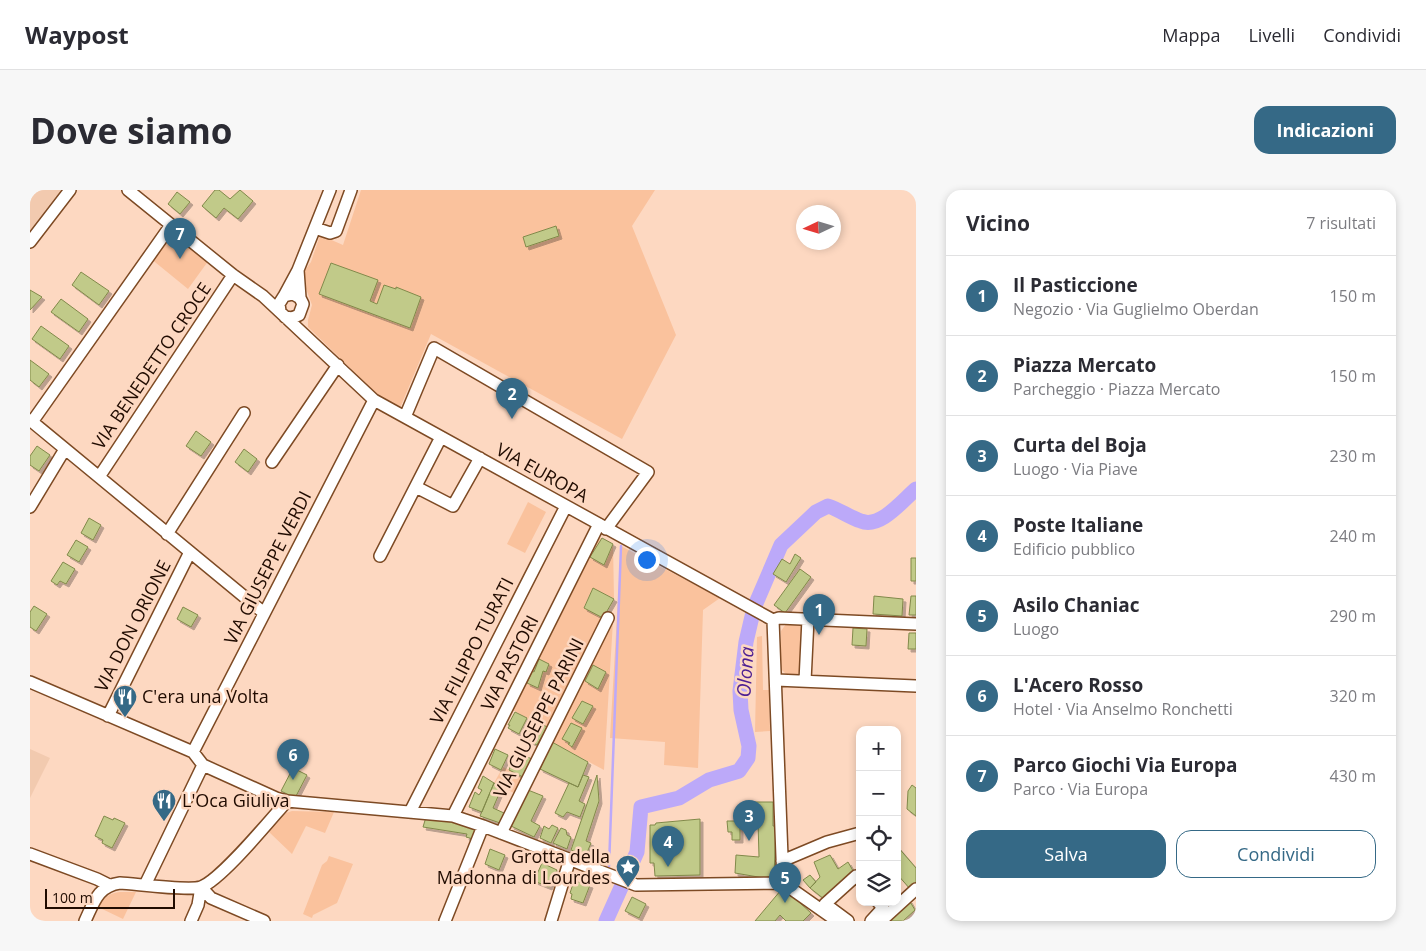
<!DOCTYPE html>
<html lang="it">
<head>
<meta charset="utf-8">
<style>
	body { margin:0; font-family:"Open Sans",sans-serif; background:#f7f7f7; color:#2b2b33 }
	.controls { position:absolute; right:15px; bottom:15px; display:grid; overflow:hidden; border-radius:10px; box-shadow:0 2px 8px #0003 }
	.controls button { width:45px; height:45px; display:grid; place-items:center; padding:0; border:0; border-bottom:1px solid #e1e1e2; background:#fff; color:#2b2b33; font:25px sans-serif }
	.compass { position:absolute; left:766px; top:15px; width:45px; height:45px; border-radius:50%; background:#fff; box-shadow:0 2px 8px #0003; rotate:266deg }
	.scale { position:absolute; left:15px; bottom:12px; width:130px; box-sizing:border-box; padding-left:5px; border:2px solid #200b00; border-top:0; font-size:14px; line-height:18px; white-space:nowrap; color:#200b00; -webkit-text-stroke:4px #fdd8c1; paint-order:stroke }
	.you { position:absolute; left:616px; top:369px; width:18px; height:18px; margin:-12px; border:4px solid #fff; border-radius:50%; background:#1a73e8; box-shadow:0 0 0 8px #1a73e833 }
	.badge { display:grid; place-items:center; width:32px; height:32px; border-radius:50%; background:#356986; color:#fff; font-size:16px; font-weight:700 }
	.pin { position:absolute; translate:-50% -41px; filter:drop-shadow(0 1px 2px #0008) }
	.pin::after { content:''; position:absolute; top:26px; width:18px; height:15px; background:inherit; clip-path:polygon(0 0,100% 0,50% 100%) }
	.list { margin:0; padding:0; list-style:none }
	h2 { display:flex; justify-content:space-between; align-items:center; height:65px; margin:0; padding:0 20px; font-size:21px }
	h2 small { font-size:16px; font-weight:400; color:#7c7c81 }
	.list li { display:grid; grid-template-columns:32px 1fr auto; gap:15px; align-items:center; box-sizing:border-box; height:80px; padding:0 20px; border-top:1px solid #e1e1e2 }
	.list b { display:block; font-size:19px; white-space:nowrap }
	.list p { margin:0; font-size:16px; white-space:nowrap; color:#7c7c81 }
	.list em { font-size:16px; font-style:normal; color:#7c7c81 }
	.actions { display:flex; gap:10px; padding:15px 20px }
	.actions a { flex:1; padding:11px 0; border:1px solid #356986; border-radius:15px; text-align:center; font-size:18px; color:#356986 }
	.actions .main { background:#356986; color:#fff }
	.icon { flex:none; width:28px; height:28px; fill:none; stroke:currentColor; stroke-width:2; stroke-linecap:round; stroke-linejoin:round }
	.map { position:relative; flex:none; width:886px; height:731px; overflow:hidden; border-radius:15px }
	header { display:flex; align-items:center; gap:30px; box-sizing:border-box; height:70px; padding:0 25px; background:#fff; border-bottom:1px solid #e1e1e2 }
	header strong { font-size:24px }
	nav { display:flex; gap:28px; margin-inline-start:auto; font-size:18px }
	.intro { display:flex; align-items:center; justify-content:space-between; box-sizing:border-box; height:120px; padding:0 30px }
	h1 { margin:0; font-size:35px }
	.button { padding:12px 22px; border-radius:15px; background:#356986; color:#fff; font-size:18px; font-weight:700 }
	main { display:flex; gap:30px; padding:0 30px }
	aside { flex:1; background:#fff; border-radius:15px; box-shadow:0 2px 8px #0003 }
	.map>svg:first-child { display:block }
</style>
</head>
<body>
<header>
<strong>Waypost</strong>
<nav><a>Mappa</a><a>Livelli</a><a>Condividi</a></nav>
</header>
<div class="intro"><h1>Dove siamo</h1><a class="button">Indicazioni</a></div>
<main>
<div class="map">
<svg width="886" height="731" viewBox="0 0 886 731">
	<defs>
		<filter id="shadow"><feDropShadow dx="3" dy="3" stdDeviation="0" flood-color="#0004"/></filter>
	</defs>
	<rect width="100%" height="100%" fill="#fdd8c1"/>
	<path fill="#f2caaf" d="M0 0H35L0 46Z
		M0 559 20 568 0 608Z"/>
	<path fill="#fac29d" d="M331 0H625L602 36 646 145 592 249 401 144 370 218 348 205 278 137V130L282 115 273 90 275 80 281 72 290 45 313 55Z
		M141 39 179 70 158 99 120 68Z
		M498 312 516 322 495 363 477 354Z
		M572 348 561 367 574 375 583 354 584 409 563 398 554 417 573 428 517 537 501 528 500 530 481 519 566 349Z
		M591 356 690 408 673 420 668 578 634 575 635 552 580 548Z
		M583 431 574 580 522 552Z
		M756 434 770 435 773 438 770 481 767 485H757L751 479V441Z
		M732 446 733 500H739L740 541 725 542 727 447Z
		M473 577 493 587 486 604 464 593Z
		M262 621 304 622 295 643 276 636 262 664 239 642 256 623Z
		M299 666 323 674 307 713 283 725 282 728 273 724 292 675 297 671Z
		M90 702H106L93 729 68 717C72 708 80 703 90 702Z"/>
	<g fill="none" stroke-linecap="round" stroke-linejoin="round">
		<path stroke="#bca9f9" stroke-width="2.5" d="M579 676 591 356"/>
		<path stroke="#bca9f9" stroke-width="15" d="M576 731 607 662 611 617 649 608 679 590 709 581 718 568 719 556 711 520 710 501 716 452 724 418 751 355 786 322 798 316C810 320 819 327 831 331 850 339 872 311 886 299"/>
	</g>
	<path fill="#c1ca89" stroke="#81894a" filter="url(#shadow)" d="M185 0H189L200 9 210 0 223 11 208 29 194 18 186 28 172 16Z
		M147 2 160 12 150 24 138 14Z
		M526 36 529 46 496 57 493 47Z
		M301 73 348 90 340 111 347 114 354 95 366 99V97L391 107 380 138 289 104Z
		M51 82 79 101 69 115 42 95Z
		M0 100 12 107 0 120Z
		M31 109 58 129 49 142 21 122Z
		M11 136 39 156 30 169 2 149Z
		M0 170 19 184 9 197 0 190Z
		M166 241 181 252 171 266 156 256Z
		M7 256 20 265 9 281 0 275V266Z
		M214 259 227 269 218 282 205 272Z
		M59 328 71 335 63 350 51 343Z
		M572 348 583 354 574 375 560 367Z
		M46 350 58 357 49 372 37 365Z
		M765 364 771 368 756 392 743 384 752 369 760 374Z
		M881 368H886V391H881Z
		M33 372 45 379 36 394 30 391 27 395 21 391Z
		M770 379 781 387 755 423 744 415Z
		M563 398 584 409 573 428 554 418Z
		M844 406 873 409 872 426 843 424Z
		M881 406H886V425H879Z
		M4 416 17 424 6 441 0 437V422Z
		M153 417 168 425 161 437 147 429Z
		M823 438 837 439 836 456 822 455Z
		M879 443H886V459H878Z
		M509 469 519 474 516 482 513 481 508 498 497 493 502 481 504 482Z
		M563 475 576 482 568 499 555 491Z
		M552 511 563 516 553 534 542 528Z
		M485 522 497 528 489 544 478 538 480 535H478Z
		M501 528 517 537 507 555 492 547Z
		M541 533 552 538 542 557 538 554 540 553 532 549Z
		M522 552 558 572 548 597 510 579Z
		M465 559 478 565 471 580 459 574Z
		M486 562 502 569 493 587 479 580Z
		M263 578 277 585 265 608 251 601Z
		M553 585 559 587 549 611 555 614 550 627 537 622 533 627 525 623 539 593 548 597Z
		M567 585 569 611 556 651 561 653 556 665 541 660Z
		M453 586 464 593 452 622 439 617 445 602 449 605 452 600 448 598Z
		M464 593 472 597 463 618 474 623 470 633 450 626Z
		M882 595 886 598V626L877 619 878 601Z
		M498 600 513 606 501 631 510 636 504 647 481 636Z
		M724 612H743V636H746L744 686 734 688 705 683 706 665 729 667 728 632 710 633V650H702V642H698L697 631H711V621L724 620Z
		M74 626 83 630 84 628 95 633 82 658 72 653 73 650 65 646Z
		M396 627 416 631 418 628 447 637 443 649 436 647 437 644 393 637Z
		M670 629V685L625 686 624 673H620V635H625L626 633Z
		M522 635 528 638 521 653 510 648 514 636 519 639Z
		M531 638 536 640 537 645 541 647 537 659 523 653Z
		M867 656 886 678V693L880 699 867 684Z
		M460 659 475 665 469 680 455 674Z
		M800 665 808 679 818 672 826 686 794 709 780 698 790 687 784 672Z
		M512 673 527 680 519 697 504 691Z
		M780 685 786 692 780 698 773 690Z
		M544 691 560 695 553 713 541 709 542 704 540 703Z
		M751 700 754 704 757 701 781 723 773 731H756L750 725 745 731H725Z
		M602 707 616 714 609 728 595 721Z
		M879 710 885 720 873 731H857Z"/>
	<g fill="none" stroke-linecap="round" stroke-linejoin="round">
		<defs>
			<path id="minor" d="M98 0 203 85 233 106 344 210 743 430
				M285 38 300 43 306 41 321 0
				M0 52 40 0
				M268 80 300 0
				M254 106 268 80 270 108
				M250 121 249 114 254 106 263 104 270 108 273 114 269 125 262 128 255 127
				M375 227 404 158 618 282 576 339
				M0 230 234 423
				M2 232 141 35
				M242 272 308 175
				M69 287 203 85
				M386 297 423 316 450 268
				M0 317 35 259
				M137 344 214 223
				M350 366 411 247
				M743 430 753 693
				M743 430 749 428 886 434
				M746 490 886 496
				M775 491 778 429
				M0 492 163 562 173 575 246 608 257 611 423 626 453 636 606 695 753 693 807 731
				M78 526 160 362
				M163 562 344 210
				M380 622 536 316
				M423 626 569 334
				M471 643 578 428
				M0 664 67 689 79 695
				M752 671 797 652 830 643
				M115 695 173 575
				M171 697 181 708 234 731
				M55 731C64 712 68 696 90 693 107 694 158 701 171 697 191 690 240 630 257 611
				M161 731 168 715 171 697
				M415 731 453 636
				M521 731 540 669
				M818 731 795 714 826 686 830 690
				M841 731 853 718 848 712
				M851 731 886 699"/>
		</defs>
		<use href="#minor" stroke="#7d4a24" stroke-width="14"/>
		<use href="#minor" stroke="#fff" stroke-width="11"/>
	</g>
	<defs>
		<symbol id="restaurant-pin" viewBox="-11 -11 22 30"><path d="M0 17L-7.5 6A9.5 9.5 0 1 1 7.5 6Z" fill="#356986" stroke="#fdd8c1"/><path d="M-5-6h1v4h1v-4h1v4h1v-4h1v5L-1.5 .5V6h-2V.5L-5-1ZM5-6V6H3V1.5H1.5Q1.5-4 5-6Z" fill="#fff"/></symbol>
		<symbol id="sight-pin" viewBox="-11 -11 22 30"><path d="M0 17L-7.5 6A9.5 9.5 0 1 1 7.5 6Z" fill="#356986" stroke="#fdd8c1"/><path d="M0-6L1.8-2.2L6-1.7L2.9 1.2L3.7 5.4L0 3.3L-3.7 5.4L-2.9 1.2L-6-1.7L-1.8-2.2Z" fill="#fff"/></symbol>
	</defs>
	<g fill-rule="evenodd">
		<use href="#restaurant-pin" x="81" y="493" width="28" height="38"/>
		<use href="#restaurant-pin" x="120" y="597" width="28" height="38"/>
		<use href="#sight-pin" x="584" y="663" width="28" height="38"/>
	</g>
	<g text-anchor="middle" stroke-width="5" stroke-linejoin="round" paint-order="stroke">
		<g font-size="18" fill="#200b00" stroke="#fdd8c1">
			<text transform="translate(122 176) rotate(-56)" y="6">VIA BENEDETTO CROCE</text>
			<text transform="translate(512 283) rotate(29)" y="6">VIA EUROPA</text>
			<text transform="translate(238 378) rotate(-63)" y="6">VIA GIUSEPPE VERDI</text>
			<text transform="translate(103 436) rotate(-63)" y="6">VIA DON ORIONE</text>
			<text transform="translate(442 461) rotate(-63)" y="6">VIA FILIPPO TURATI</text>
			<text transform="translate(480 473) rotate(-63)" y="6">VIA PASTORI</text>
			<text transform="translate(509 528) rotate(-63)" y="6">VIA GIUSEPPE PARINI</text>
		</g>
		<g font-size="18" fill="#200b00" stroke="#fdd8c1" text-anchor="start">
			<text x="112" y="513">C'era una Volta</text>
			<text x="152" y="617">L'Oca Giuliva</text>
			<text x="580" y="673" text-anchor="end">Grotta della<tspan x="580" dy="21">Madonna di Lourdes</tspan></text>
		</g>
		<g font-size="19" font-style="italic" fill="#4e2093" stroke="#fdd8c1">
			<text transform="translate(715 482) rotate(-86)" y="7">Olona</text>
		</g>
	</g>
</svg>
<div class="controls">
<button>+</button>
<button>−</button>
<button><svg class="icon" aria-label="locate" viewBox="0 0 24 24"><circle cx="12" cy="12" r="6"/><path d="M12 2v4M12 18v4M2 12h4M18 12h4"/></svg></button>
<button><svg class="icon" aria-label="layers" viewBox="0 0 24 24"><path d="M12 4l9 5-9 5-9-5zM3 14l9 5 9-5"/></svg></button>
</div>
<svg class="compass" viewBox="-18 -18 36 36"><path d="M0-13l5 13h-10z" fill="#e53935"/><path d="M0 13l5-13h-10z" fill="#7c7c81"/></svg>
<div class="scale">100 m</div>
<div class="you"></div>
<div class="pin badge" style="left:789px;top:445px">1</div>
<div class="pin badge" style="left:482px;top:229px">2</div>
<div class="pin badge" style="left:719px;top:651px">3</div>
<div class="pin badge" style="left:638px;top:677px">4</div>
<div class="pin badge" style="left:755px;top:713px">5</div>
<div class="pin badge" style="left:263px;top:590px">6</div>
<div class="pin badge" style="left:150px;top:69px">7</div>
</div>
<aside>
<h2>Vicino<small>7 risultati</small></h2>
<ul class="list">
<li><span class="badge">1</span><div><b>Il Pasticcione</b><p>Negozio · Via Guglielmo Oberdan</p></div><em>150 m</em></li>
<li><span class="badge">2</span><div><b>Piazza Mercato</b><p>Parcheggio · Piazza Mercato</p></div><em>150 m</em></li>
<li><span class="badge">3</span><div><b>Curta del Boja</b><p>Luogo · Via Piave</p></div><em>230 m</em></li>
<li><span class="badge">4</span><div><b>Poste Italiane</b><p>Edificio pubblico</p></div><em>240 m</em></li>
<li><span class="badge">5</span><div><b>Asilo Chaniac</b><p>Luogo</p></div><em>290 m</em></li>
<li><span class="badge">6</span><div><b>L'Acero Rosso</b><p>Hotel · Via Anselmo Ronchetti</p></div><em>320 m</em></li>
<li><span class="badge">7</span><div><b>Parco Giochi Via Europa</b><p>Parco · Via Europa</p></div><em>430 m</em></li>
</ul>
<div class="actions"><a class="main">Salva</a><a>Condividi</a></div>
</aside>
</main>
</body>
</html>
